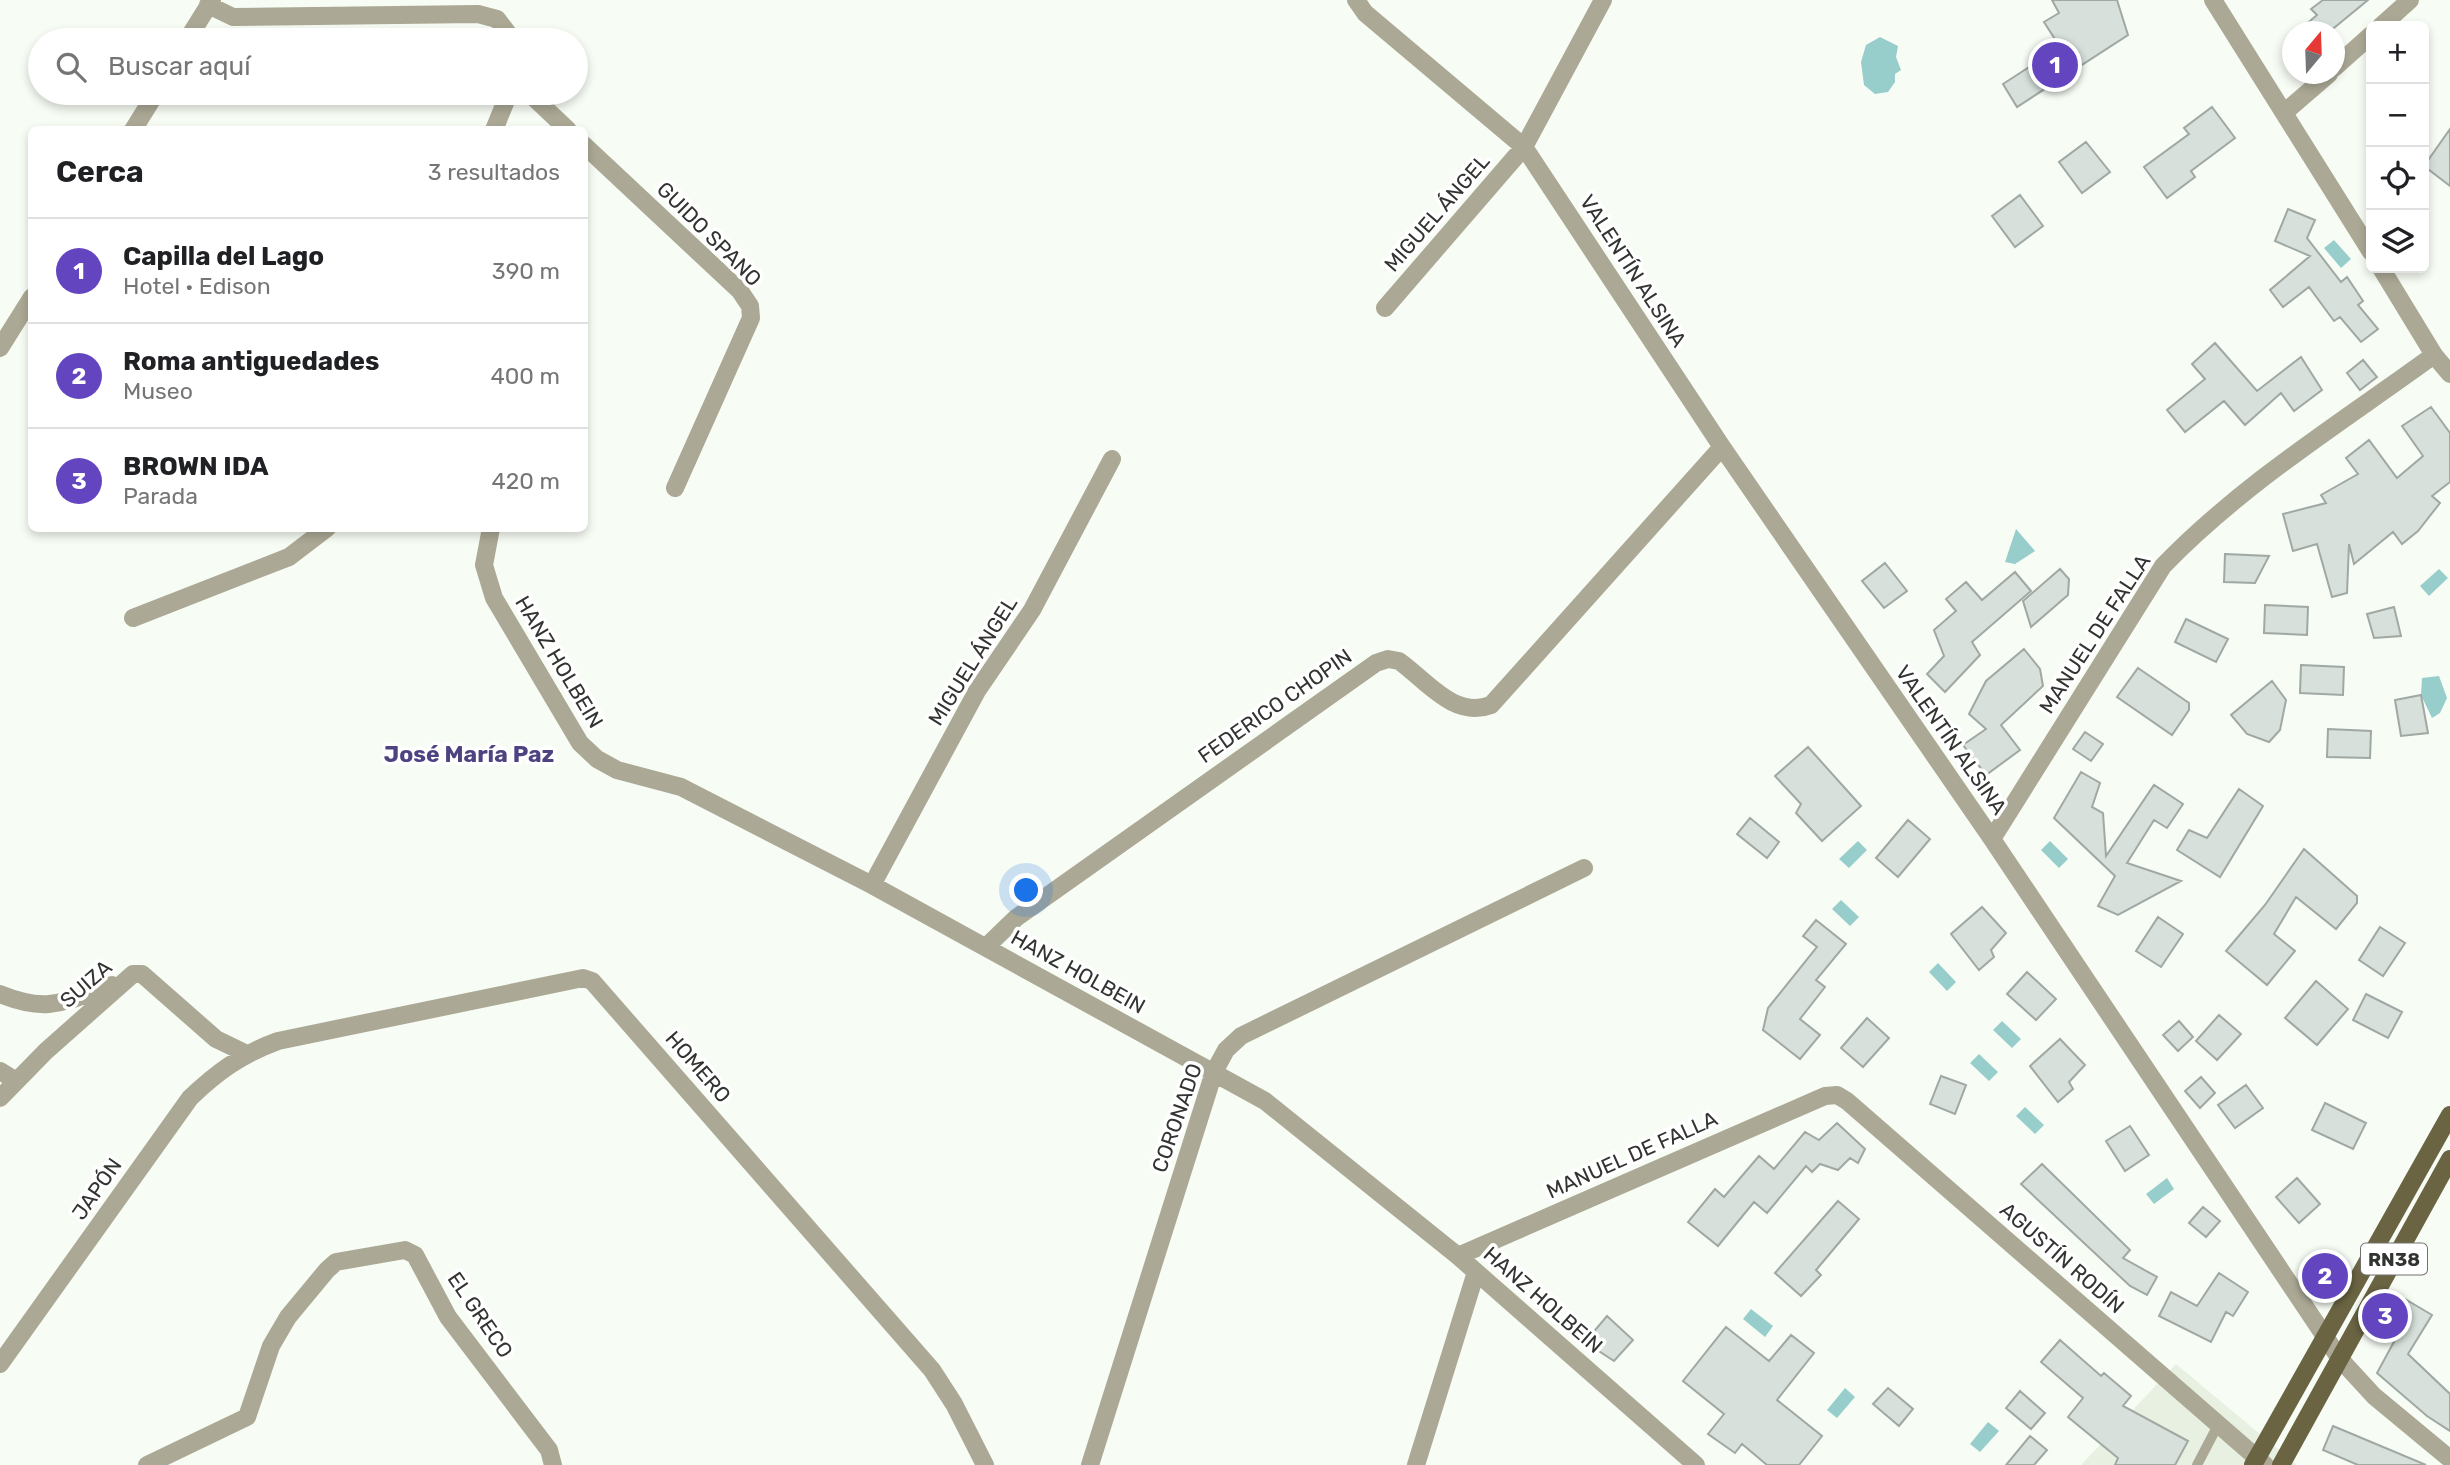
<!DOCTYPE html>
<html lang="es">
<head>
<meta charset="utf-8">
<style>
	body { margin:0; font-family:Rubik,sans-serif; background:#f6f6f6; color:#202124 }
	.controls { position:absolute; right:21px; top:21px; display:grid; overflow:hidden; border-radius:10px; box-shadow:0 4px 10px #0003 }
	.controls button { width:63px; height:63px; display:grid; place-items:center; padding:0; border:0; border-bottom:2px solid #e0e0e0; background:#fff; color:#202124; font:35px sans-serif }
	.compass { position:absolute; left:2282px; top:21px; width:63px; height:63px; border-radius:50%; background:#fff; box-shadow:0 4px 10px #0003; rotate:19deg }
	.you { position:absolute; left:1027px; top:891px; width:24px; height:24px; margin:-18px; border:5px solid #fff; border-radius:50%; background:#1a73e8; box-shadow:0 0 0 10px #1a73e833 }
	.badge { display:grid; place-items:center; width:46px; height:46px; border-radius:50%; background:#6346bf; color:#fff; font-size:23px; font-weight:700 }
	.pin { position:absolute; translate:-50% -50%; border:4px solid #fff; box-shadow:0 2px 7px #0006 }
	.list { margin:0; padding:0; list-style:none }
	h2 { display:flex; justify-content:space-between; align-items:center; height:91px; margin:0; padding:0 28px; font-size:30px }
	h2 small { font-size:23px; font-weight:400; color:#757577 }
	.list li { display:grid; grid-template-columns:46px 1fr auto; gap:21px; align-items:center; box-sizing:border-box; height:105px; padding:0 28px; border-top:2px solid #e0e0e0 }
	.list b { display:block; font-size:26px; white-space:nowrap }
	.list p { margin:0; font-size:23px; white-space:nowrap; color:#757577 }
	.list em { font-size:23px; font-style:normal; color:#757577 }
	.icon { flex:none; width:38px; height:38px; fill:none; stroke:currentColor; stroke-width:2; stroke-linecap:round; stroke-linejoin:round }
	.map { position:relative; flex:none; width:2450px; height:1465px; overflow:hidden }
	.search { position:absolute; background:#fff; box-shadow:0 4px 10px #0003; left:28px; top:28px; width:560px; height:77px; display:flex; align-items:center; gap:18px; box-sizing:border-box; padding:0 24px; border-radius:38px; color:#757577; font-size:26px }
	.panel { position:absolute; background:#fff; box-shadow:0 4px 10px #0003; left:28px; top:126px; width:560px; height:406px; border-radius:10px }
	.map>svg:first-child { display:block }
</style>
</head>
<body>
<div class="map">
<svg width="2450" height="1465" viewBox="0 0 2450 1465">
	<rect width="100%" height="100%" fill="#f7fcf4"/>
	<path fill="#e8f0e1" d="M2176 1364 2297 1465H2081Z"/>
	<path fill="#97cecc" d="M1880 37 1898 46 1896 57 1901 70 1895 74V82L1888 92 1875 94 1864 85 1861 62 1866 45Z
		M2334 240 2351 259 2341 268 2324 248Z
		M2016 529 2035 551 2015 564 2005 562Z
		M2439 569 2448 578 2429 596 2420 586Z
		M2439 676 2447 698 2440 713 2432 718 2421 695 2422 678Z
		M1858 841 1867 850 1849 868 1839 859Z
		M2050 841 2068 859 2059 868 2041 850Z
		M1841 900 1859 917 1850 926 1832 909Z
		M1938 963 1956 982 1947 991 1929 972Z
		M2002 1021 2021 1039 2012 1048 1993 1030Z
		M1979 1054 1998 1072 1989 1081 1970 1063Z
		M2025 1107 2044 1125 2035 1134 2016 1116Z
		M2167 1178 2174 1189 2154 1204 2146 1194Z
		M1751 1309 1773 1326 1765 1337 1743 1319Z
		M1845 1388 1855 1397 1837 1418 1827 1410Z
		M1988 1422 1999 1431 1980 1452 1970 1444Z"/>
	<path fill="#d7e0db" stroke="#a0a8a4" stroke-width="2" d="M2052 0H2117L2128 35 2017 107 2003 84 2060 47 2044 22 2059 13Z
		M2323 0H2368L2329 32H2297L2317 15 2311 9Z
		M2212 107 2235 138 2191 171 2195 177 2167 198 2144 167 2189 134 2184 128Z
		M2450 129V186L2424 166Z
		M2086 142 2110 172 2082 193 2059 162Z
		M2020 195 2043 226 2015 247 1992 216Z
		M2288 209 2315 220 2307 238 2341 282 2347 277 2363 301 2358 305 2378 329 2361 342 2340 317 2334 321 2309 287 2283 307 2270 290 2310 256 2275 241Z
		M2215 343 2257 391 2301 357 2322 390 2294 411 2281 393 2245 425 2224 401 2185 432 2167 410 2205 379 2192 364Z
		M2363 360 2377 377 2360 390 2347 373Z
		M2431 407 2450 433V482L2432 496 2440 503 2418 531 2402 544 2393 532 2354 564 2349 544 2347 593 2332 597 2317 544 2293 551 2283 514 2326 503 2321 495 2358 474 2346 458 2369 440 2397 478 2423 456 2402 426Z
		M2225 554 2269 556 2255 583 2224 582Z
		M1885 563 1907 591 1884 608 1862 581Z
		M2060 569 2069 579 2068 595 2031 627 2023 601Z
		M2015 572 2031 591 1972 642 1980 655 1945 692 1927 674 1944 656 1934 630 1956 611 1946 599 1966 582 1982 600Z
		M2265 605 2308 607 2307 635 2264 633Z
		M2394 607 2401 636 2374 638 2367 614Z
		M2186 619 2228 639 2216 662 2175 642Z
		M2024 649 2040 669 2043 686 2001 725 2020 750 1986 775 1963 745 1986 729 1969 714 1986 681Z
		M2301 665 2344 667 2343 695 2300 693Z
		M2138 668 2189 703V710L2172 735 2117 697Z
		M2272 681 2286 700 2280 730 2269 742 2247 734 2231 715Z
		M2421 695 2428 733 2401 736 2395 700Z
		M2328 729 2371 731 2370 758 2327 757Z
		M2085 732 2103 744 2091 761 2073 749Z
		M1808 747 1861 806 1822 841 1796 813 1801 804 1775 776Z
		M2081 772 2100 783 2092 807 2103 813 2106 856 2154 785 2183 804 2167 828 2154 820 2127 863 2181 881 2118 915 2098 906 2115 876 2054 818Z
		M2239 789 2263 806 2220 877 2177 850 2189 830 2207 838Z
		M1750 818 1779 842 1767 858 1737 834Z
		M1908 820 1930 839 1898 877 1876 858Z
		M2304 849 2357 896V903L2336 929 2296 897 2274 934 2295 951 2267 985 2226 951 2265 905Z
		M1982 907 2006 933 1991 950 1994 957 1979 970 1951 934Z
		M2158 917 2183 934 2161 967 2136 951Z
		M1816 920 1846 944 1816 980 1825 987 1800 1019 1820 1035 1800 1059 1763 1030 1768 1008 1817 947 1803 936Z
		M2380 927 2405 943 2383 976 2359 960Z
		M2027 972 2056 999 2036 1020 2007 994Z
		M2316 981 2348 1009 2317 1045 2285 1018Z
		M2366 994 2402 1012 2388 1038 2353 1020Z
		M2219 1015 2241 1034 2217 1060 2196 1041Z
		M1867 1018 1889 1038 1863 1067 1841 1048Z
		M2179 1021 2193 1037 2178 1051 2163 1035Z
		M2060 1039 2085 1065 2069 1082 2073 1089 2058 1102 2030 1066Z
		M1941 1076 1966 1085 1955 1114 1930 1104Z
		M2201 1077 2215 1093 2200 1108 2185 1091Z
		M2246 1085 2263 1108 2235 1128 2218 1105Z
		M2325 1103 2366 1123 2353 1149 2312 1130Z
		M1837 1123 1865 1149 1858 1163 1850 1158 1838 1170 1820 1164 1812 1172 1806 1166 1767 1213 1754 1202 1718 1246 1688 1222 1715 1189 1724 1197 1759 1156 1774 1169 1805 1132 1819 1140Z
		M2130 1126 2149 1155 2125 1171 2106 1141Z
		M2042 1164 2130 1250 2123 1258 2157 1277 2147 1295 2130 1286 2021 1184Z
		M2297 1178 2320 1204 2299 1223 2276 1197Z
		M1838 1201 1859 1219 1816 1270 1821 1275 1801 1296 1775 1273Z
		M2203 1207 2220 1221 2206 1237 2189 1223Z
		M2219 1273 2248 1292 2233 1316 2226 1312 2211 1342 2159 1316 2171 1292 2197 1306Z
		M2405 1299 2432 1315 2408 1354 2450 1394V1431L2427 1416 2377 1373 2402 1327 2392 1321Z
		M1607 1316 1633 1340 1614 1361 1585 1342Z
		M1726 1327 1769 1361 1791 1335 1814 1353 1777 1400 1822 1436 1799 1465H1767L1742 1444 1735 1453 1708 1434 1724 1414 1683 1381Z
		M2060 1340 2101 1376 2104 1373 2131 1396 2123 1406 2188 1441 2175 1465H2115L2118 1458 2068 1417 2083 1398 2041 1362Z
		M1888 1388 1913 1409 1899 1426 1873 1404Z
		M2020 1391 2045 1413 2031 1429 2006 1408Z
		M2333 1426 2426 1465H2358L2323 1450Z
		M2030 1436 2047 1450 2034 1465H2006Z"/>
	<g fill="none" stroke-linecap="round" stroke-linejoin="round">
		<path stroke="#aba895" stroke-width="10" d="M2197 1465 2218 1425"/>
		<path stroke="#aba895" stroke-width="18" d="M1356 0 1365 13 1524 147 1722 447 1992 839 2340 1359 2374 1396 2450 1459
			M208 5 233 17 478 14 497 19 513 40
			M2381 26 2410 0
			M187 40 212 0
			M2334 68 2371 35
			M529 93 568 130
			M2285 112 2329 74
			M133 130 156 93
			M494 130 509 93
			M584 145 740 291 750 306 751 318 675 488
			M1385 308 1524 147 1603 0
			M0 348 32 297
			M491 528 484 565 494 598 580 743 597 759 617 770 681 787 872 885 1265 1101 1458 1256 1696 1465
			M133 618 289 557 327 528
			M1992 839 2163 566C2242 484 2342 422 2434 355
			M872 885 977 691 1032 610 1112 459
			M986 947 1016 918 1376 663 1388 659 1399 661C1427 681 1454 719 1491 705L1722 447
			M0 994C49 1014 65 1001 112 985
			M0 1071 16 1081
			M0 1098 46 1051 133 974H142L216 1039 245 1053
			M1458 1256 1825 1096 1837 1095 1847 1101 2265 1465
			M0 1364 190 1098C217 1072 242 1054 278 1041L583 978 592 981 932 1370 954 1404 985 1465
			M147 1465 247 1417 271 1346 288 1317 327 1270 336 1262 405 1250 415 1255 448 1317 549 1450 553 1465
			M1090 1465 1214 1072 1226 1050 1241 1036 1584 868
			M1416 1465 1476 1272"/>
		<path stroke="#aba895" stroke-width="18" d="M2213 0 2371 252
			M2381 268 2434 355 2450 374"/>
		<path stroke="#6a6443" stroke-width="18" d="M2253 1465 2450 1115
			M2281 1465 2450 1159"/>
	</g>
	<g text-anchor="middle" stroke-width="7" stroke-linejoin="round" paint-order="stroke">
		<rect fill="#fff" stroke="#70716f" stroke-width="2" x="2361" y="1243.5" width="66" height="31" rx="5"/>
		<g font-size="19" font-weight="bold" fill="#323431">
			<text x="2394" y="1266">RN38</text>
		</g>
		<g font-size="21" fill="#323431" stroke="#fff">
			<text transform="translate(1437 213) rotate(-49)" y="7">MIGUEL ÁNGEL</text>
			<text transform="translate(709 234) rotate(45)" y="7">GUIDO SPANO</text>
			<text transform="translate(1633 271) rotate(57)" y="7">VALENTÍN ALSINA</text>
			<text transform="translate(2095 634) rotate(-57)" y="7">MANUEL DE FALLA</text>
			<text transform="translate(973 661) rotate(-58)" y="7">MIGUEL ÁNGEL</text>
			<text transform="translate(559 662) rotate(59)" y="7">HANZ HOLBEIN</text>
			<text transform="translate(1275 706) rotate(-35)" y="7">FEDERICO CHOPIN</text>
			<text transform="translate(1951 740) rotate(55)" y="7">VALENTÍN ALSINA</text>
			<text transform="translate(1078 972) rotate(29)" y="7">HANZ HOLBEIN</text>
			<text transform="translate(86 984) rotate(-41)" y="7">SUIZA</text>
			<text transform="translate(698 1067) rotate(49)" y="7">HOMERO</text>
			<text transform="translate(1177 1118) rotate(-71)" y="7">CORONADO</text>
			<text transform="translate(1632 1155) rotate(-24)" y="7">MANUEL DE FALLA</text>
			<text transform="translate(97 1189) rotate(-55)" y="7">JAPÓN</text>
			<text transform="translate(2062 1258) rotate(41)" y="7">AGUSTÍN RODÍN</text>
			<text transform="translate(1543 1300) rotate(41)" y="7">HANZ HOLBEIN</text>
			<text transform="translate(480 1315) rotate(56)" y="7">EL GRECO</text>
		</g>
		<g font-size="23" font-weight="bold" fill="#4d4381" stroke="#fff">
			<text x="469" y="762">José María Paz</text>
		</g>
	</g>
</svg>
<div class="controls">
<button>+</button>
<button>−</button>
<button><svg class="icon" aria-label="locate" viewBox="0 0 24 24"><circle cx="12" cy="12" r="6"/><path d="M12 2v4M12 18v4M2 12h4M18 12h4"/></svg></button>
<button><svg class="icon" aria-label="layers" viewBox="0 0 24 24"><path d="M12 4l9 5-9 5-9-5zM3 14l9 5 9-5"/></svg></button>
</div>
<svg class="compass" viewBox="-18 -18 36 36"><path d="M0-13l5 13h-10z" fill="#e53935"/><path d="M0 13l5-13h-10z" fill="#757577"/></svg>
<div class="you"></div>
<div class="pin badge" style="left:2055px;top:65px">1</div>
<div class="pin badge" style="left:2325px;top:1276px">2</div>
<div class="pin badge" style="left:2385px;top:1316px">3</div>
<div class="search"><svg class="icon" aria-label="search" viewBox="0 0 24 24"><circle cx="10" cy="10" r="6"/><path d="M15 15l6 6"/></svg>Buscar aquí</div>
<section class="panel">
<h2>Cerca<small>3 resultados</small></h2>
<ul class="list">
<li><span class="badge">1</span><div><b>Capilla del Lago</b><p>Hotel · Edison</p></div><em>390 m</em></li>
<li><span class="badge">2</span><div><b>Roma antiguedades</b><p>Museo</p></div><em>400 m</em></li>
<li><span class="badge">3</span><div><b>BROWN IDA</b><p>Parada</p></div><em>420 m</em></li>
</ul>
</section>
</div>
</body>
</html>
